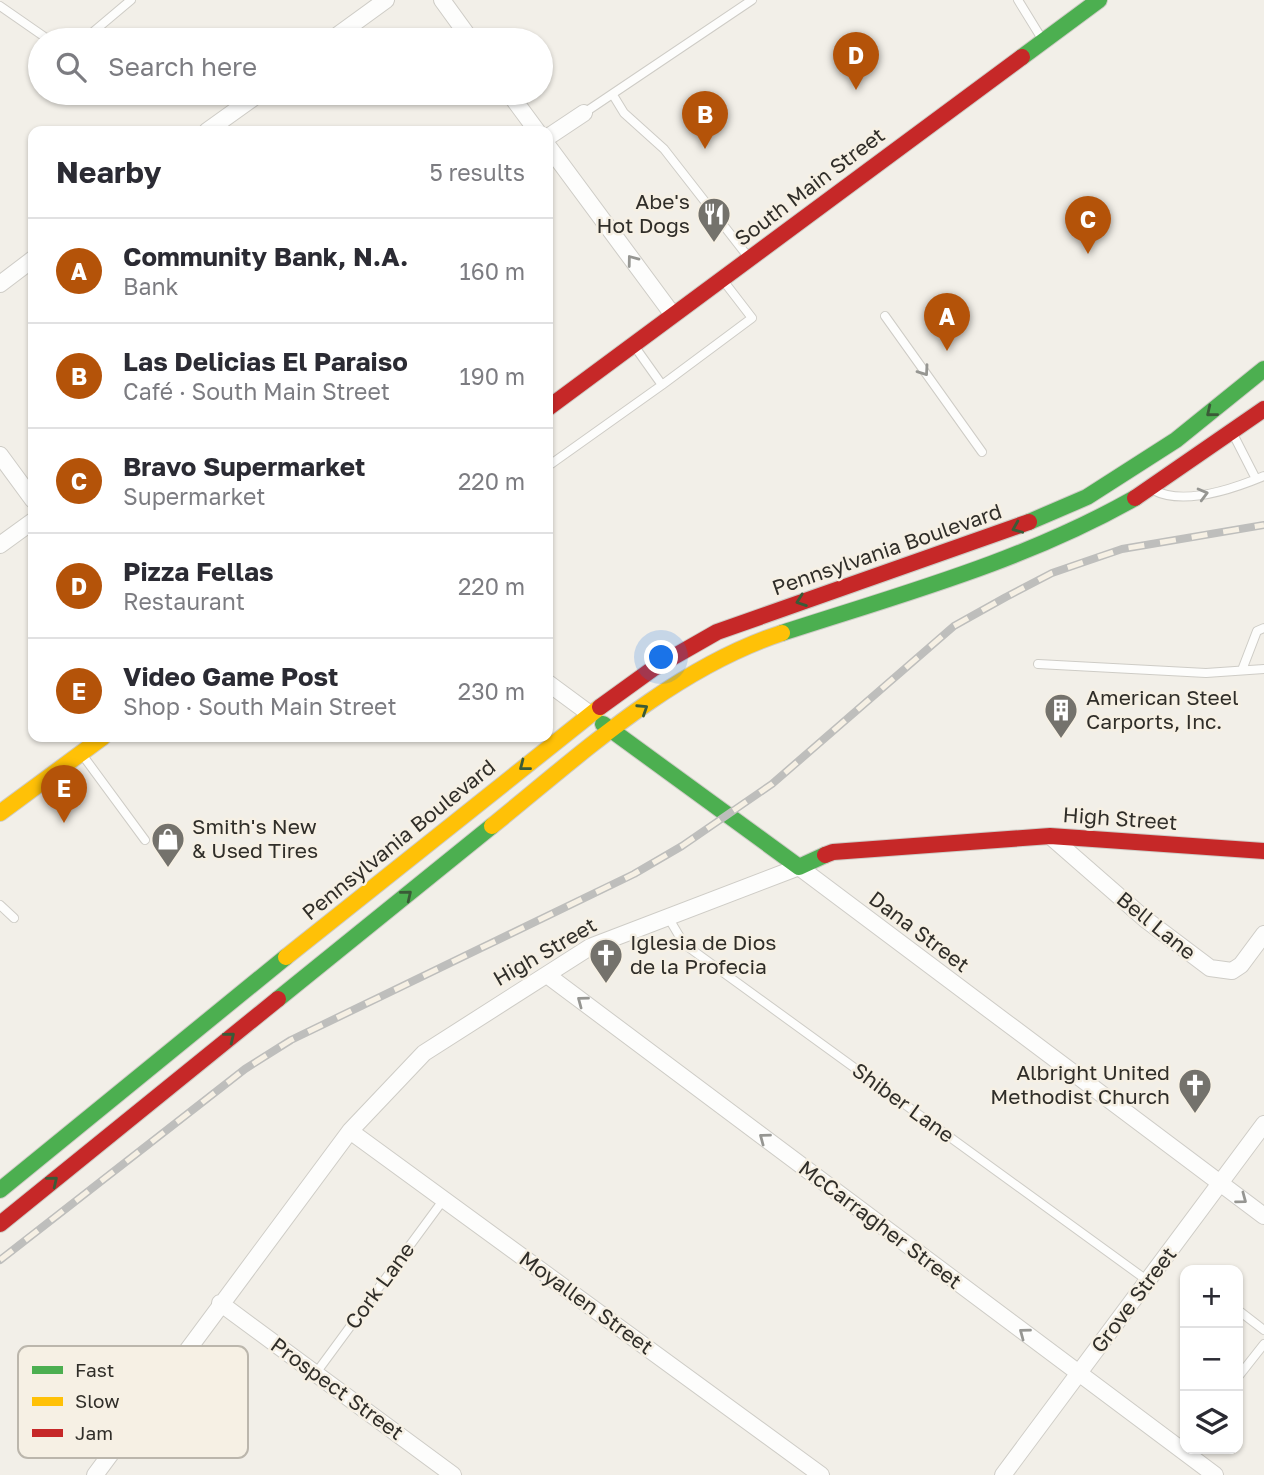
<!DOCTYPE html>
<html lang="en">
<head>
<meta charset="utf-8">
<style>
	body { margin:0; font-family:"Golos Text",sans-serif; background:#f2f2f3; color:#2b2b33 }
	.controls { position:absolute; right:21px; bottom:21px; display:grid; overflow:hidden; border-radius:14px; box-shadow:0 2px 5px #0004 }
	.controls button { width:63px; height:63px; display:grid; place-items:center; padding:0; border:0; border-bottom:2px solid #e1e1e2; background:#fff; color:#2b2b33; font:35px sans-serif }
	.you { position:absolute; left:662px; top:658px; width:24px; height:24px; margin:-18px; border:5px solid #fff; border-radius:50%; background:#1a73e8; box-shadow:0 0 0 10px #1a73e833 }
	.badge { display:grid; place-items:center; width:46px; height:46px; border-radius:50%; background:#b45309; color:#fff; font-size:23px; font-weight:700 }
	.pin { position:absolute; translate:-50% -58px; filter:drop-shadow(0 2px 4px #0008) }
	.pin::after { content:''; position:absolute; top:37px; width:24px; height:21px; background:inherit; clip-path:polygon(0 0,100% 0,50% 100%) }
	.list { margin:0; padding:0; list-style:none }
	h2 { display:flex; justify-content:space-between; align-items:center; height:91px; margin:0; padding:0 28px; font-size:30px }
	h2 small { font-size:23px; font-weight:400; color:#7c7c81 }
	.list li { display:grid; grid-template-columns:46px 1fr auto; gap:21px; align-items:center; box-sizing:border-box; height:105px; padding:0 28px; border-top:2px solid #e1e1e2 }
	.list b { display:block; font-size:26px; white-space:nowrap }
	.list p { margin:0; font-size:23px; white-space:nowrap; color:#7c7c81 }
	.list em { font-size:23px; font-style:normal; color:#7c7c81 }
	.icon { flex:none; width:38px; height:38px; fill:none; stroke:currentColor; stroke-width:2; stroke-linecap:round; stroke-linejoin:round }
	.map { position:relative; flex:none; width:1264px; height:1475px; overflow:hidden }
	.search { position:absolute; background:#fff; box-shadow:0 2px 5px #0004; left:28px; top:28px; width:525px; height:77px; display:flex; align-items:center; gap:18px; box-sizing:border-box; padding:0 24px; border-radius:38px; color:#7c7c81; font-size:26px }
	.panel { position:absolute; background:#fff; box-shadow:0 2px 5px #0004; left:28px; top:126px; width:525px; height:616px; border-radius:14px }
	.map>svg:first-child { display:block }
</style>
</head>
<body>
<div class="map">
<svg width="1264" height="1475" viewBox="0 0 1264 1475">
	<rect width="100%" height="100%" fill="#f2efe8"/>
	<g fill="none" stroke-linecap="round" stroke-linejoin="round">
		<defs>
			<path id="lane" d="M1018 0 1042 39
				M0 6 49 40
				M76 40 93 32 131 0
				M613 95 624 113 664 149 749 258
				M584 113 752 0
				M885 316 982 452
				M635 347 662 385 752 318 722 279
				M1232 432 1256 479
				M548 460 551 464 662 385
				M1153 490C1183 506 1233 489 1264 476
				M1038 664 1206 673 1264 669
				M1242 670 1257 631 1264 628
				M81 753 145 840
				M0 905 14 918
				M668 917 684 944 1148 1281
				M1238 1310 1264 1330
				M316 1373 444 1199
				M1238 1377 1264 1344"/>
			<path id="street" d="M442 0 471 40
				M331 40 386 0
				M509 93 537 131
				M207 131 260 93
				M548 137 584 113
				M548 146 673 315
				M0 284 33 259
				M0 455 33 500
				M0 545 33 521
				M548 683 590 714
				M1050 836 1145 919 1210 968 1232 971 1241 965 1264 934
				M547 975 1215 1475
				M350 1131 821 1475
				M220 1303 453 1475
				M95 1475 350 1131 424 1053 590 947 799 867 1264 1216
				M1003 1475 1264 1124"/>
			<path id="fast" d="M1022 57 1099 0
				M1029 522 1087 497 1176 440 1264 369
				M782 633C902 594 1024 561 1135 498
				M603 724 799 867 825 855
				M278 999 492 826
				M0 1190 286 957"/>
			<path id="slow" d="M0 813 103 737
				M492 826C580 755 672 669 782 633
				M286 957 600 707"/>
			<path id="jam" d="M548 408 1022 57
				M1135 498 1264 409
				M600 707 654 668 717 632 1029 522
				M825 855 833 852 1050 836 1264 851
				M0 1224 278 999"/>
		</defs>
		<use href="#lane" stroke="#ceccc6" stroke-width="10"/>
		<use href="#street" stroke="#ceccc6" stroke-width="18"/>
		<use href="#fast" stroke="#ceccc6" stroke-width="18"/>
		<use href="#slow" stroke="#ceccc6" stroke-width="18"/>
		<use href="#jam" stroke="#ceccc6" stroke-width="18"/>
		<use href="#lane" stroke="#fdfdfc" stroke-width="8"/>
		<use href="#street" stroke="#fdfdfc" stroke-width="16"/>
		<use href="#fast" stroke="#4caf50" stroke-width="16"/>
		<use href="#slow" stroke="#ffc107" stroke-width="16"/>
		<use href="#jam" stroke="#c62828" stroke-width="16"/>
		<defs>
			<path id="rail" d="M0 1260 245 1069 291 1040 634 874 682 846 772 784 954 626 1006 597 1052 573 1122 549 1264 525"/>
		</defs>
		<use href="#rail" stroke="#bebebc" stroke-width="8"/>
		<use href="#rail" stroke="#f6f0e4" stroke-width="5" stroke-dasharray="16" stroke-linecap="butt"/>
	</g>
	<defs><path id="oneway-chevron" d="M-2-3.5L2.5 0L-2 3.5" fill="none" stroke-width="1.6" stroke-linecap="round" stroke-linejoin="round" transform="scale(1.75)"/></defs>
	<g stroke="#969692">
		<use href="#oneway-chevron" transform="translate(632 260) rotate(-127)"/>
		<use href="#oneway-chevron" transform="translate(924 371) rotate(55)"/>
		<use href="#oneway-chevron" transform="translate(1203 494) rotate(-15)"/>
		<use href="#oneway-chevron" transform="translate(582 1001) rotate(-143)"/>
		<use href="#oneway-chevron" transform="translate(764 1138) rotate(-143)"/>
		<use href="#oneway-chevron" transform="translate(1242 1199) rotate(37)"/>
		<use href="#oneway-chevron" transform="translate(1024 1333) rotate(-143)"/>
	</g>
	<g stroke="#3a5b37">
		<use href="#oneway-chevron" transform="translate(1211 412) rotate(141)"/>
		<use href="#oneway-chevron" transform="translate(1017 528) rotate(157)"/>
		<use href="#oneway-chevron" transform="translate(801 601) rotate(160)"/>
		<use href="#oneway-chevron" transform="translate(643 709) rotate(-33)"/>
		<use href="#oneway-chevron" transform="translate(524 766) rotate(142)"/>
		<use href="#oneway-chevron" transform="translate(407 895) rotate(-39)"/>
		<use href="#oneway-chevron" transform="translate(230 1037) rotate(-39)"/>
		<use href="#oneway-chevron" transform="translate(53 1181) rotate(-39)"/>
	</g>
	<defs>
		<symbol id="restaurant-pin" viewBox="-11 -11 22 30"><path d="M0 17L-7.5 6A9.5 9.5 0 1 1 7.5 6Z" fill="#74726c" stroke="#f6f0e4"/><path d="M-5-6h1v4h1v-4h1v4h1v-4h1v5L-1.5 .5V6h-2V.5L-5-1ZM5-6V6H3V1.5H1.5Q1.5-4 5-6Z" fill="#fff"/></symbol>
		<symbol id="building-pin" viewBox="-11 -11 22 30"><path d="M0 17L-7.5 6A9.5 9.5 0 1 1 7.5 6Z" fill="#74726c" stroke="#f6f0e4"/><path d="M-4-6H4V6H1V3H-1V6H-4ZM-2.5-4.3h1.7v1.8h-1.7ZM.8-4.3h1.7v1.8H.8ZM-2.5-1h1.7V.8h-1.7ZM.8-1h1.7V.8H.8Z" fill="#fff"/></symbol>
		<symbol id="shop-pin" viewBox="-11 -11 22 30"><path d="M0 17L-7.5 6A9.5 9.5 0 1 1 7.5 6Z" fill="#74726c" stroke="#f6f0e4"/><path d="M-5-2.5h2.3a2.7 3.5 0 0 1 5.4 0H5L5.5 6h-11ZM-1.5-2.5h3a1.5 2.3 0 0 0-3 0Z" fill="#fff"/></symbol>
		<symbol id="church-pin" viewBox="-11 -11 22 30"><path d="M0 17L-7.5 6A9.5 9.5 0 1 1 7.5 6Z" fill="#74726c" stroke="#f6f0e4"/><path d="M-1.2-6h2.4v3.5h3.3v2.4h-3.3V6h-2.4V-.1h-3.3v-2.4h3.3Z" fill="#fff"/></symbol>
	</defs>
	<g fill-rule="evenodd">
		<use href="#restaurant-pin" x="695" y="195" width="38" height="52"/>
		<use href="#building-pin" x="1042" y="691" width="38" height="52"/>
		<use href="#shop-pin" x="149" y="820" width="38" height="52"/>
		<use href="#church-pin" x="587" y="936" width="38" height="52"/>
		<use href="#church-pin" x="1176" y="1066" width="38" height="52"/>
	</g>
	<g text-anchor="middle" stroke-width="5" stroke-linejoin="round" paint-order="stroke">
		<g font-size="21" fill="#302e29" stroke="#f6f0e4">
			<text transform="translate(810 187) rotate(-37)" y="7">South Main Street</text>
			<text transform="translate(887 550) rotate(-19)" y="7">Pennsylvania Boulevard</text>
			<text transform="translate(1120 819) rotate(4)" y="7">High Street</text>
			<text transform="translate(399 840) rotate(-39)" y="7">Pennsylvania Boulevard</text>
			<text transform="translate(1156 926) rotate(39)" y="7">Bell Lane</text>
			<text transform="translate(919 932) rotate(37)" y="7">Dana Street</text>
			<text transform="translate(545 952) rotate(-30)" y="7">High Street</text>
			<text transform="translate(903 1103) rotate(36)" y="7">Shiber Lane</text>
			<text transform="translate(880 1225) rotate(37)" y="7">McCarragher Street</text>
			<text transform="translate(380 1286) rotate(-54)" y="7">Cork Lane</text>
			<text transform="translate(1134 1300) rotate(-53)" y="7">Grove Street</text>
			<text transform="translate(586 1303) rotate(36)" y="7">Moyallen Street</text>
			<text transform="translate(337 1389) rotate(36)" y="7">Prospect Street</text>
		</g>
		<g font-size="21" fill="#302e29" stroke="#f6f0e4" text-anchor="start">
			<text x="690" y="209" text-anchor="end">Abe's<tspan x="690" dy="24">Hot Dogs</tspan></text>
			<text x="1086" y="705">American Steel<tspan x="1086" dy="24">Carports, Inc.</tspan></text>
			<text x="192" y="834">Smith's New<tspan x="192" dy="24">&amp; Used Tires</tspan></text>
			<text x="630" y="950">Iglesia de Dios<tspan x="630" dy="24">de la Profecia</tspan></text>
			<text x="1170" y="1080" text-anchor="end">Albright United<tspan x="1170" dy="24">Methodist Church</tspan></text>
		</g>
	</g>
	<rect x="18" y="1346" width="230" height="112" rx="10" fill="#f6f0e4" stroke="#bbb6ac" stroke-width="2"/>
	<rect x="32" y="1366" width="31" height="8" fill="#4caf50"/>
	<rect x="32" y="1397" width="31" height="9" fill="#ffc107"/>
	<rect x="32" y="1429" width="31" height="8" fill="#c62828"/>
	<g font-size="19" fill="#302e29">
		<text x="75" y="1377">Fast</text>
		<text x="75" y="1408">Slow</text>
		<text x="75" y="1440">Jam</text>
	</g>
</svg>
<div class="controls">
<button>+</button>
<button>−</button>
<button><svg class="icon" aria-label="layers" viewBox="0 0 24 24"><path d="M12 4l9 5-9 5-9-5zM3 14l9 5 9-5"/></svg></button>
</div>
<div class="you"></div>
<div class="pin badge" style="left:947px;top:351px">A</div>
<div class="pin badge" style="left:705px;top:149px">B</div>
<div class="pin badge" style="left:1088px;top:254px">C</div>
<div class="pin badge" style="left:856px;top:90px">D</div>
<div class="pin badge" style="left:64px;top:823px">E</div>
<div class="search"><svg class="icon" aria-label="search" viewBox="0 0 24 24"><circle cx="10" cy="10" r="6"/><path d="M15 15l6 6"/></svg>Search here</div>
<section class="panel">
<h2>Nearby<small>5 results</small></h2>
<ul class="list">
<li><span class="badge">A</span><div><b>Community Bank, N.A.</b><p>Bank</p></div><em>160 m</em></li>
<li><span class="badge">B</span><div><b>Las Delicias El Paraiso</b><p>Café · South Main Street</p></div><em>190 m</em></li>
<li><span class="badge">C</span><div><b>Bravo Supermarket</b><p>Supermarket</p></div><em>220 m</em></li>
<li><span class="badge">D</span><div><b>Pizza Fellas</b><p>Restaurant</p></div><em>220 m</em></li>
<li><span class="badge">E</span><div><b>Video Game Post</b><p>Shop · South Main Street</p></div><em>230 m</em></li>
</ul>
</section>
</div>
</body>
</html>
